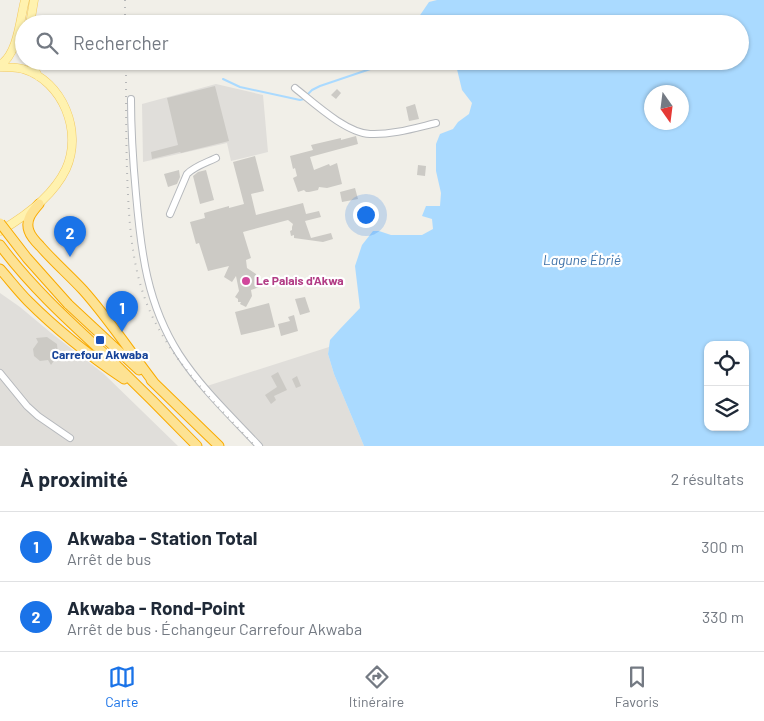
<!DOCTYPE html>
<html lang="fr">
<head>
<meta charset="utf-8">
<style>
	body { margin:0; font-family:Barlow,sans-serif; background:#f2f2f3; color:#1f2937 }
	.controls { position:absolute; right:15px; bottom:15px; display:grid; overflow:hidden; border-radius:10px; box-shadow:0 1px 4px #0004 }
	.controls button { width:45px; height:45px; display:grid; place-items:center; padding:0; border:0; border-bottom:1px solid #e0e1e3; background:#fff; color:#1f2937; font:25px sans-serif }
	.compass { position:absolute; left:644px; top:85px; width:45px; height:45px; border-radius:50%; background:#fff; box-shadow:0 1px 4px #0004; rotate:166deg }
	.you { position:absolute; left:365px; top:214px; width:18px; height:18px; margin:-12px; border:4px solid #fff; border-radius:50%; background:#1a73e8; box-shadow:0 0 0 8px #1a73e833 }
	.badge { display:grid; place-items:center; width:32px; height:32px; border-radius:50%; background:#1a73e8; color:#fff; font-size:16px; font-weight:700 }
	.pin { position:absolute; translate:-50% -41px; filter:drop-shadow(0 1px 2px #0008) }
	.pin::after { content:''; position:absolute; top:26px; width:18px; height:15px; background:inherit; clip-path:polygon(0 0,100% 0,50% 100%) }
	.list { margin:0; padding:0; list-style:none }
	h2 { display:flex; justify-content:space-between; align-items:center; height:65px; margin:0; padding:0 20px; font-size:21px }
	h2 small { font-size:16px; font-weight:400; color:#747a83 }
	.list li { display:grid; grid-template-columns:32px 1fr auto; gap:15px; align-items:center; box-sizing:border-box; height:70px; padding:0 20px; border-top:1px solid #e0e1e3 }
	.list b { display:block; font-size:19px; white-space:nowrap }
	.list p { margin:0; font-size:16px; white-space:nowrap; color:#747a83 }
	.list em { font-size:16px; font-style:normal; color:#747a83 }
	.icon { flex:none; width:28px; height:28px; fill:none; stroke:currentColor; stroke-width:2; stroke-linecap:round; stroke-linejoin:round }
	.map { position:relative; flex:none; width:764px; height:446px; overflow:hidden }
	.search { position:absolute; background:#fff; box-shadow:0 1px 4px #0004; left:15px; right:15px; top:15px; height:55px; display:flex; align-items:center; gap:12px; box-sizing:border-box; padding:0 18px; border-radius:28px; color:#747a83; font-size:19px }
	.sheet { height:205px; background:#fff }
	nav { display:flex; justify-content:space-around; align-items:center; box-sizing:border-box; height:70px; border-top:1px solid #e0e1e3; background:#fff; font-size:14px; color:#747a83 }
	nav a { display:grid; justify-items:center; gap:2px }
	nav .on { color:#1a73e8 }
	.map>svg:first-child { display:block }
</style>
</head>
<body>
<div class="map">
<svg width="764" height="446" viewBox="0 0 764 446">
	<rect width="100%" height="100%" fill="#f1efe8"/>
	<path fill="#e0deda" d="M216 84 263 95 268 152 231 161 227 143 143 162 142 104Z
		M0 293 20 307 50 332 104 374 178 446H0Z
		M329 347 328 354 334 374 364 446H263L207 386Z"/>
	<path fill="#aadaff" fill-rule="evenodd" d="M437 0H764V446H364L334 374 328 354 330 340 340 329 360 308 355 266 362 245 373 231H379L391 235H422L433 229 432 219 422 216 426 206H440L441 193 436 171V144L440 134 453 129 458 122 469 114 472 103 462 90 455 61H740V24H414L429 2ZM652 92H682V122H652ZM708 345H745V427H708Z"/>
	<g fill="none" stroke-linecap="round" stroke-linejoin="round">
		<path stroke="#aadaff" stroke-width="2" d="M223 79 240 87 300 100 304 99
			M307 95 312 90 320 86 394 61"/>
	</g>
	<path fill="#cccac5" d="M215 86 229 141 181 153 180 152 152 159 151 152 178 145 167 98Z
		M337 89 341 93 336 99 331 95Z
		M415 104 419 119 409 121 406 107Z
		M356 136 358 144 310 157 314 170 329 164 330 166 337 163 342 184 327 188 319 187 318 190 309 192H306L304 190 298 192 293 178 297 176 295 168 293 169 290 156 313 150 311 145 341 138V140Z
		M255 156 264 191 251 194 256 215 303 203 306 214 319 211 321 217 305 221 311 238 331 233 333 239 323 242 294 238V235L291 236 290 231 292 230V227L293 224 288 220 243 232 251 258 246 260 247 268 256 274 257 281 255 284 259 287 251 290 252 296 246 307 240 304 241 302H238V299L235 297 239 291 236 276 232 282 224 277 229 266 208 271 199 243 196 244 190 222 205 218 204 213 229 206V208L244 204 233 162Z
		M418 165 426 166 425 176 417 175Z
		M179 170 180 177 177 184 168 187 164 174Z
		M206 170 214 200 200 204 193 176 198 172Z
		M355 188 358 199 342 202 340 192Z
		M305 297 310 312 300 315 295 299Z
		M269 303 275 327 241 335 235 312Z
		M294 315 298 331 281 336 278 324 290 321 288 317Z
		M47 337 57 344 58 355 51 365 48 360 40 361 34 356 33 349 38 342 36 338Z
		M278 372 287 390 274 396 276 400 271 404 265 395 277 387 271 376Z
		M297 376 301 386 296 388 292 379Z"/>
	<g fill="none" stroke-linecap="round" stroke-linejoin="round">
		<defs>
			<path id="minor" d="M295 88C314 103 346 133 370 134 392 135 415 128 436 123
				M131 99C131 131 133 162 136 194 141 252 147 304 179 354 201 388 231 416 259 446
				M170 214 187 174C195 166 206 163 216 158
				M0 373 27 406 38 416 70 438"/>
			<path id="major" d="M30 24 34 0
				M30 61 38 76
				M0 65C18 54 20 19 25 0
				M0 67C7 67 15 67 23 69 63 81 83 132 66 169 53 196 26 216 0 231"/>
			<path id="highway" d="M39 204C32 212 25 220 29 231 31 237 36 242 40 246 54 262 69 275 83 290 109 319 131 353 155 384
				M0 245C31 287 70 322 108 357 138 386 168 416 197 446
				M0 269C9 279 18 291 28 301 57 330 90 356 124 379
				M68 304 139 370
				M151 380 219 446"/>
		</defs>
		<use href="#minor" stroke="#b5b8bc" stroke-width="8"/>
		<use href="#major" stroke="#f2c960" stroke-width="9"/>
		<use href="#highway" stroke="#f9ab00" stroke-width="11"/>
		<use href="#minor" stroke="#fff" stroke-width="6"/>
		<use href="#major" stroke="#fff2af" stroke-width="8"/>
		<use href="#highway" stroke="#fde293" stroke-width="9"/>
		<path stroke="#b6b7b8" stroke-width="2" stroke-dasharray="1 6" stroke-linecap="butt" d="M125 0V24
			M126 61C126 98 126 134 127 171 129 223 131 275 155 322 180 370 219 407 255 446"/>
		<defs>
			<path id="highway-bridge" d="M0 223 27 258 68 304"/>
		</defs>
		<use href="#highway-bridge" stroke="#f9ab00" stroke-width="11" stroke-linecap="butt"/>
		<use href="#highway-bridge" stroke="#fde293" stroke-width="9"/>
	</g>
	<circle fill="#d1479c" stroke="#fff" stroke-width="2" cx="246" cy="281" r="5"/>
	<rect fill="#1a4fb4" stroke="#fff" stroke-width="2" x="95" y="335" width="10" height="10" rx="2.5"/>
	<g text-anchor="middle" stroke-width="4.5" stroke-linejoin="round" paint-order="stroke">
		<g font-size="12" font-weight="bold" fill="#b23c85" stroke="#fff" text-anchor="start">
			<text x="256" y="285">Le Palais d'Akwa</text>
		</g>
		<g font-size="12" font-weight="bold" fill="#164399" stroke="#fff">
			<text x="100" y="359">Carrefour Akwaba</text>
		</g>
		<g font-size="14" font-style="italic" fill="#4174aa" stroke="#fff">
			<text x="582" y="265">Lagune Ébrié</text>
		</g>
	</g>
</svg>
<div class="controls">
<button><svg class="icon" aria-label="locate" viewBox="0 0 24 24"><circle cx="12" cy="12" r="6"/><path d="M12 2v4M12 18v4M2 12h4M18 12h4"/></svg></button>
<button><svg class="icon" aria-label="layers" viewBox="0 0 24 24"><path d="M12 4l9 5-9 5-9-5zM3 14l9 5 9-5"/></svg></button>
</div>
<svg class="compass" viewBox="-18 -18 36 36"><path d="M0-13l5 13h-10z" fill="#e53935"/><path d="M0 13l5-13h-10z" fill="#747a83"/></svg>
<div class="you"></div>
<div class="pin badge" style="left:122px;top:332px">1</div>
<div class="pin badge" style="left:70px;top:257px">2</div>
<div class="search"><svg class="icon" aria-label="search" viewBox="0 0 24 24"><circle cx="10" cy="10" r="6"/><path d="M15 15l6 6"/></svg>Rechercher</div>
</div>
<section class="sheet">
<h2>À proximité<small>2 résultats</small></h2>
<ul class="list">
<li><span class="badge">1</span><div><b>Akwaba - Station Total</b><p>Arrêt de bus</p></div><em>300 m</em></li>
<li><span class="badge">2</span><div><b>Akwaba - Rond-Point</b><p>Arrêt de bus · Échangeur Carrefour Akwaba</p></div><em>330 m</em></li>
</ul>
</section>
<nav>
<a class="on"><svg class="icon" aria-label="map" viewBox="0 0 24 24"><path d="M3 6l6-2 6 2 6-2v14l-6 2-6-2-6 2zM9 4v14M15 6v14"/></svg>Carte</a>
<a><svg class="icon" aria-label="directions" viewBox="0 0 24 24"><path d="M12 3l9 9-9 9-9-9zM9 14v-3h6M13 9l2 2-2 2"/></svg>Itinéraire</a>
<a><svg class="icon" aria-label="saved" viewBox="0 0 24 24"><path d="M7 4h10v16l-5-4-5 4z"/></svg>Favoris</a>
</nav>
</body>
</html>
